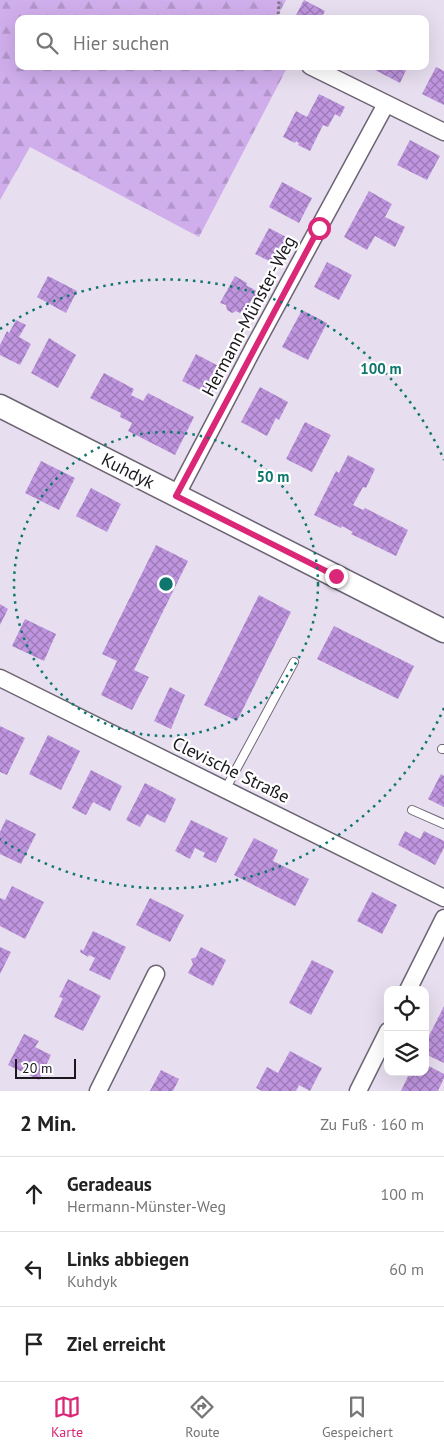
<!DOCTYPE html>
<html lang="de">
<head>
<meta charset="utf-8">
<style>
	body { margin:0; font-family:"PT Sans",sans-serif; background:#f6f6f6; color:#222 }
	.controls { position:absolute; right:15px; bottom:15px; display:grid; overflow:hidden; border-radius:10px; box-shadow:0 5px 20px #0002 }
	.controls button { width:45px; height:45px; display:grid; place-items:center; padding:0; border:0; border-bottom:1px solid #e0e0e0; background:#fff; color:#222; font:25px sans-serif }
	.scale { position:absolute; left:15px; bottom:12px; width:61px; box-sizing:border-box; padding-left:5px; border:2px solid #1a171d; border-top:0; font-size:14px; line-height:18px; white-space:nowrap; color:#1a171d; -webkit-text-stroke:4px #fff; paint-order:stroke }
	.stop { position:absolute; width:15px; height:15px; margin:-11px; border:4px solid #db2777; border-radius:50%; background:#fff }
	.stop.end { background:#db2777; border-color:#fff; box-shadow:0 1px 5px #0008 }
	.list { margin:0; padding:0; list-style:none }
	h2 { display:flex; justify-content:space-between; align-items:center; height:65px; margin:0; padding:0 20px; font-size:21px }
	h2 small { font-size:16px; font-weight:400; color:#767676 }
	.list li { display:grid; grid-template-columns:32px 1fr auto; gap:15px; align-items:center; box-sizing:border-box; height:75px; padding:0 20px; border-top:1px solid #e0e0e0 }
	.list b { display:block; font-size:19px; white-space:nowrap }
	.list p { margin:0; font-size:16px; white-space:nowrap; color:#767676 }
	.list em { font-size:16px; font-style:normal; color:#767676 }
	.icon { flex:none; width:28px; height:28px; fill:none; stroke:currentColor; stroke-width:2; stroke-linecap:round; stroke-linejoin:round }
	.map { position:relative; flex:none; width:444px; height:1091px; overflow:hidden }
	.search { position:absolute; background:#fff; box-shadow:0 5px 20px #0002; left:15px; right:15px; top:15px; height:55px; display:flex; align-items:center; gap:12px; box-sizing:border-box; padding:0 18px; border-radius:10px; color:#767676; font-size:19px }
	.sheet { height:290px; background:#fff }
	nav { display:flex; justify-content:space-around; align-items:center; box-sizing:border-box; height:70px; border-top:1px solid #e0e0e0; background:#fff; font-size:14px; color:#767676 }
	nav a { display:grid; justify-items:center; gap:2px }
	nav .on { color:#db2777 }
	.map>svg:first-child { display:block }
</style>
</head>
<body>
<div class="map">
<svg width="444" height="1091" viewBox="0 0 444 1091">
	<defs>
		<pattern id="forest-firs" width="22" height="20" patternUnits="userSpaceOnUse" patternTransform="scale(1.25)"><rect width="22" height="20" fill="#d0aeec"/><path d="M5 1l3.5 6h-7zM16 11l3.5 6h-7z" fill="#b295ca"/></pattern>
		<pattern id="building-cross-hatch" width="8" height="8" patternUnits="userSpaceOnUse" patternTransform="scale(1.25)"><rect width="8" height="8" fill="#bf95df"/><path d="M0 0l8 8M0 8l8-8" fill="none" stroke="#9a79b4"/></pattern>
	</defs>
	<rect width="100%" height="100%" fill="#e7deef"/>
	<path fill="url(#forest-firs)" d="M0 0H286L276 19H19V66H288L199 237 30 147 0 200Z"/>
	<path fill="url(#building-cross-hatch)" d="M304 0 325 11 321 19H294Z
		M377 66H408L400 83 375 70Z
		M436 67 444 71V105L422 94Z
		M319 94 345 107 340 117 335 114 328 127 323 125 310 151 298 145 299 143 296 141 295 143 283 137 296 111 307 117Z
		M410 140 440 156 427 180 397 165Z
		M282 182 312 198 299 223 269 207Z
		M369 191 392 204 385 217 405 227 395 247 375 236 367 250 344 237Z
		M269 228 290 239 277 265 255 254Z
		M327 262 352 275 339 300 314 287Z
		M48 276 77 291 66 313 37 297Z
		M235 276 247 283 246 285 262 294 249 318 236 311 232 313 227 310 226 305 220 303Z
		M302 310 327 323 308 360 282 347Z
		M16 320 26 325 19 337 31 344 20 365 0 355V345L7 331 9 333Z
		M49 338 76 355 58 388 31 373Z
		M196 354 224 369 211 395 182 381Z
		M104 373 134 389 131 395 143 401 148 393 194 417 175 455 128 431 132 423 120 417 121 413 90 398Z
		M260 387 288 402 279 420 276 418 267 436 241 422Z
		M305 422 331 435 312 472 286 459Z
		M348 455 375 469 366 488 363 487 353 505 363 510 365 508 408 530 396 556 351 534 353 532 342 526 341 528 314 515 336 471 339 473Z
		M41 461 75 478 59 510 25 493Z
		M91 488 121 504 107 532 76 516Z
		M156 545 188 561 134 670 149 677 132 710 101 695 117 661 102 654Z
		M259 595 291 612 237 721 204 705Z
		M0 604 8 609 0 625Z
		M25 619 56 634 44 661 12 646Z
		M334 626 414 666 398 699 317 659Z
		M170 687 185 695 171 729 154 721Z
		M0 726 25 738 7 775 0 772Z
		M48 735 80 751 61 790 29 774Z
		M91 770 122 786 110 811 93 802 86 815 72 808Z
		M441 774 444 776V807L428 799Z
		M145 783 176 799 165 823 147 814 140 827 126 820Z
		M6 819 36 834 21 864 0 854V832Z
		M191 820 228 838 216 863 203 857 205 853 195 848 190 859 175 851Z
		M405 831 420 839 424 831 444 841V848L435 865 398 845Z
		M254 838 278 850 273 861 309 879 295 906 234 875Z
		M12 886 44 902 25 939 0 926V898L5 900Z
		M372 892 397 905 382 934 357 921Z
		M150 898 184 915 170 942 136 925Z
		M93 931 126 947 110 980 89 970 95 958 89 955 88 957 80 952 81 949 83 951Z
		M0 947 11 952 0 974Z
		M201 947 226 960 213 986 188 973 193 964 191 959 196 957Z
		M312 960 334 971 311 1015 289 1003Z
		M68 979 101 996 83 1031 54 1017 63 998 59 997Z
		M444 1006V1063L425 1054V1044Z
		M24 1034 39 1041 35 1047 51 1055 39 1080 8 1065Z
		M290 1051 322 1068 310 1091 299 1085 296 1091H262L256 1088 267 1067 278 1073Z
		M425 1064 444 1074V1078L438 1091H401L410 1072H425Z
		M161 1070 179 1079 173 1091H150Z"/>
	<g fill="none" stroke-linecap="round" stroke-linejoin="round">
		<defs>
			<path id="lane" d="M442 749H444
				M225 790 294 662
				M412 810 444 824"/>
			<path id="street" d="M310 66 444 132
				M176 496 254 347 386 104
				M0 678 444 898
				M408 990 444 918
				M98 1091 156 974
				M358 1091 388 1031"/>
			<path id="secondary" d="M0 406 444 631"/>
		</defs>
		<use href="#lane" stroke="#6c6473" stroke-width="10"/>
		<use href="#street" stroke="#6c6473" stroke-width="19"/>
		<use href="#secondary" stroke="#6c6473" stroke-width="25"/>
		<path stroke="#7e7883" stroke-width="3" stroke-dasharray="2.5 2.5" stroke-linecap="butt" d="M278 19 279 0"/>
		<use href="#lane" stroke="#fff" stroke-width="8"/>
		<use href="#street" stroke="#fff" stroke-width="16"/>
		<use href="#secondary" stroke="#fff" stroke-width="22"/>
	</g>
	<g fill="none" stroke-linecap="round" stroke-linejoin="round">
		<path stroke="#db2777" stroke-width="6" d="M319 228 176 496 336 576"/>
	</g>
	<g fill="none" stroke="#0f766e" stroke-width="2.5" stroke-dasharray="2.5 5">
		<circle cx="166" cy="584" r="152"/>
		<path d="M444 708A304 304 0 0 1 0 839M0 329A304 304 0 0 1 444 460"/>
	</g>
	<g text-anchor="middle" stroke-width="4.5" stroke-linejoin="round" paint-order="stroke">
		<g font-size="18" fill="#1a171d" stroke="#fff">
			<text transform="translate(249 316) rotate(-62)" y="6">Hermann-Münster-Weg</text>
			<text transform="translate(128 471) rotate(27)" y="6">Kuhdyk</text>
			<text transform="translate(231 770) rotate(26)" y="6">Clevische Straße</text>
		</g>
	</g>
	<circle cx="166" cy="584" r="8" fill="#0f766e" stroke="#fff" stroke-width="2.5"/>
	<g font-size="15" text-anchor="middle" font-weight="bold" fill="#0f766e" stroke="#fff" stroke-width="4.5" stroke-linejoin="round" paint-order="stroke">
		<text x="381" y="374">100 m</text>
		<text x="273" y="482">50 m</text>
	</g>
</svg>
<div class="controls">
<button><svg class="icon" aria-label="locate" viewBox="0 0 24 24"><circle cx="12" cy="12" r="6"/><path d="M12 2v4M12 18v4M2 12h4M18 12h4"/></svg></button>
<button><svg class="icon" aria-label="layers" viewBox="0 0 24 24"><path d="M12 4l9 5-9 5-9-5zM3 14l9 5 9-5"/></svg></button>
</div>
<div class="scale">20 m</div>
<div class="stop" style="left:319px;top:228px"></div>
<div class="stop end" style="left:336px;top:576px"></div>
<div class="search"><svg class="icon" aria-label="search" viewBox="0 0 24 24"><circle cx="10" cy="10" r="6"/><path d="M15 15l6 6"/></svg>Hier suchen</div>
</div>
<section class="sheet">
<h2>2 Min.<small>Zu Fuß · 160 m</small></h2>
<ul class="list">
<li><svg class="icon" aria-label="ahead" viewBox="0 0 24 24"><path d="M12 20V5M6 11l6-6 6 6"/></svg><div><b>Geradeaus</b><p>Hermann-Münster-Weg</p></div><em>100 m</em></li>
<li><svg class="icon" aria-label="left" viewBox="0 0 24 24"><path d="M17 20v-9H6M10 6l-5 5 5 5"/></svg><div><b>Links abbiegen</b><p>Kuhdyk</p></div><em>60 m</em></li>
<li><svg class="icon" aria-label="arrive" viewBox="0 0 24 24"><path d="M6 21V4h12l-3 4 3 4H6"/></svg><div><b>Ziel erreicht</b></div></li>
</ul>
</section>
<nav>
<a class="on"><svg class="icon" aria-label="map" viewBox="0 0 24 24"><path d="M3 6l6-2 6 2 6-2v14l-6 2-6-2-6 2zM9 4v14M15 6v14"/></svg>Karte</a>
<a><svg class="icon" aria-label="directions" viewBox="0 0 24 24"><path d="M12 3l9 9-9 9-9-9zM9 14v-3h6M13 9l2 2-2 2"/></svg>Route</a>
<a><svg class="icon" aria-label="saved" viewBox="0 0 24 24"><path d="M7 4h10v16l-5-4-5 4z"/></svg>Gespeichert</a>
</nav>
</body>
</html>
